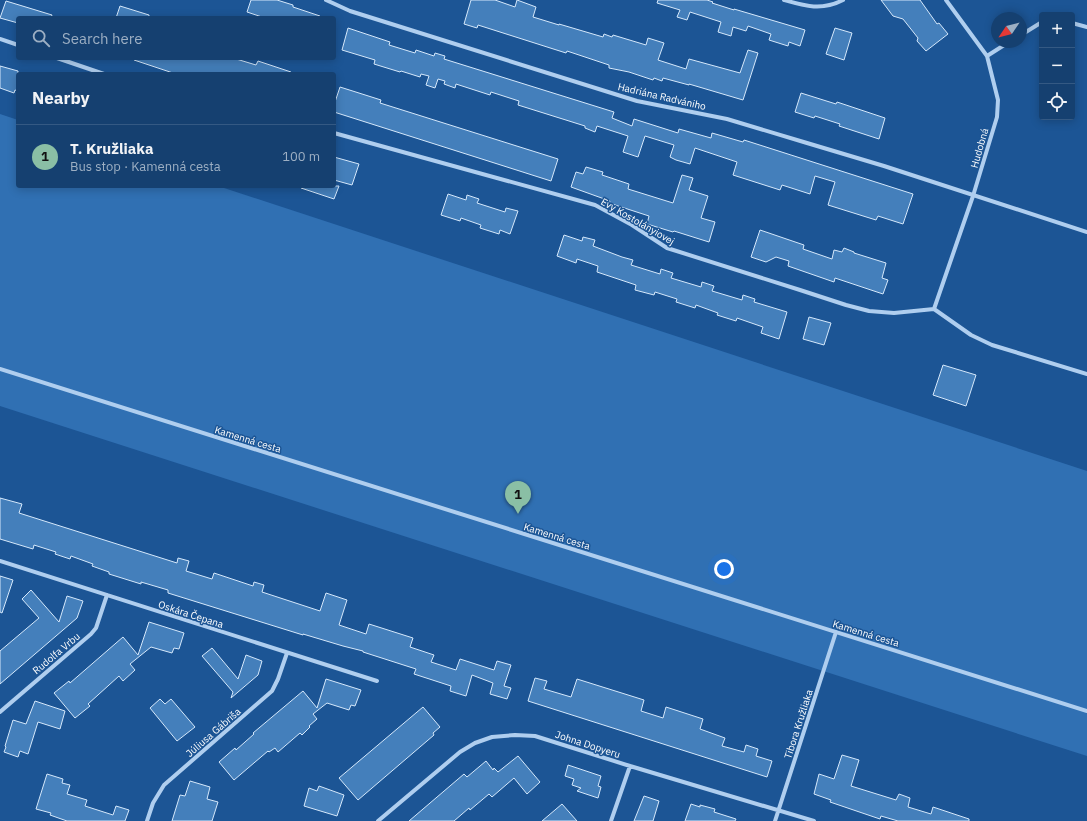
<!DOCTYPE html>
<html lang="en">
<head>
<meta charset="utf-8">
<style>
	body { margin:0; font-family:"IBM Plex Sans",sans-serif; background:#224b78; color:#f1f3f6 }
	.controls { position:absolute; right:12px; top:12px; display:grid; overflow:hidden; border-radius:4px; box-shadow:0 2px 10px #0003 }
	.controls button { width:36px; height:36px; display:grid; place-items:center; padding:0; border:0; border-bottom:1px solid #345983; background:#154070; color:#f1f3f6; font:20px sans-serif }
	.compass { position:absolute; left:991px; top:12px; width:36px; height:36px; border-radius:50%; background:#154070; box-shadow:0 2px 10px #0003; rotate:235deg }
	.you { position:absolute; left:724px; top:569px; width:14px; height:14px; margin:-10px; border:3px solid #fff; border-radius:50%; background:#1a73e8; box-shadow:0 0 0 6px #1a73e833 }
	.badge { display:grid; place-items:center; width:26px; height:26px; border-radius:50%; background:#8abfa5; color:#111; font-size:13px; font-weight:700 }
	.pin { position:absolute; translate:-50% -33px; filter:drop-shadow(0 1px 2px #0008) }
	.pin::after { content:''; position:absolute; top:21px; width:14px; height:12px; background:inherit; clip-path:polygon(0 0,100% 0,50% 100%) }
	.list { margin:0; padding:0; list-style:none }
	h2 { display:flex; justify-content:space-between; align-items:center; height:52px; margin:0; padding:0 16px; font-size:17px }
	h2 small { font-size:13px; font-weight:400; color:#9dafc3 }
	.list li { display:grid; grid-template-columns:26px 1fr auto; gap:12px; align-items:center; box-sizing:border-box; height:64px; padding:0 16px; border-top:1px solid #345983 }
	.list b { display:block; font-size:15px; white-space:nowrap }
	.list p { margin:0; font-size:13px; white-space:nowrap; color:#9dafc3 }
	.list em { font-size:13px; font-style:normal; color:#9dafc3 }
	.icon { flex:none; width:22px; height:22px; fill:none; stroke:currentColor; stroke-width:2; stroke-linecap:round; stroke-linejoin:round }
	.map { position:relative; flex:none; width:1087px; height:821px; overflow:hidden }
	.search { position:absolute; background:#154070; box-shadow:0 2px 10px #0003; left:16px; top:16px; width:320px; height:44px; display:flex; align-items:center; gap:10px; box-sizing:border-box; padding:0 14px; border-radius:4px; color:#9dafc3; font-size:15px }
	.panel { position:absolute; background:#154070; box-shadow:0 2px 10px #0003; left:16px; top:72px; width:320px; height:116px; border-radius:4px }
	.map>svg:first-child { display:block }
</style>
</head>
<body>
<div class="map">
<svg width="1087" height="821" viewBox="0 0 1087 821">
	<rect width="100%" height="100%" fill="#1c5595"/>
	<path fill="#3070b3" d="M0 114 18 120V186H218L1087 471V756L0 406Z"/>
	<path fill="#447fbb" stroke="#d5e8fb" d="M251 0H277L293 5V7L320 16 319 18H265L247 12Z
		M471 0H495L515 7 517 0 536 7 533 17 559 25V24L603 37 604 34 612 37 613 35 646 45 648 38 664 43 658 60 686 69 689 59 740 73 748 50 758 53 743 100 689 84V85L663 78 662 81 654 78 653 80 629 72 609 68V65L567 51 566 53 478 25 477 28 464 24Z
		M658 0H707L713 2 712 3 734 10V9L805 30 800 46 789 42 788 46 769 40 771 34 748 26 746 31 733 27 731 36 718 32 721 22 690 12 687 20 677 17 680 10 657 3Z
		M881 0H920L937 24 939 23 948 34 926 51 917 41 918 38 903 19 893 16Z
		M6 1 52 15 51 18H18V23L0 18Z
		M120 6 149 15V18H116Z
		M348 28 390 42 389 45 415 53 416 50 434 56 435 53 445 56 444 59 614 112 612 118 632 126 634 119 678 133 679 129 711 138 712 133 743 142 744 140 913 194 903 224 878 216 876 220 828 205 835 182 815 176 810 194 782 185 780 190 733 175 737 162 695 148 690 164 676 160 670 157 674 145 645 136 638 157 623 152 628 136 597 126 595 132 585 128V126L518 105 519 101 491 92 490 95 456 84 455 88 444 84 445 81 438 79 435 88 426 85 429 76 421 74 420 77 401 71 400 72 374 64 375 60 342 50Z
		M835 28 852 33 844 60 826 54Z
		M134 58H233L256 65 258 61 291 72 290 74H176L134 60Z
		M0 66 18 71V91L15 90 14 93 0 88Z
		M340 87 381 100 380 103 558 159 551 181 334 112V105Z
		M801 93 836 104 837 102 885 118 879 139 839 126 840 124 815 116 814 118 795 112Z
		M334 157 359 164 352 185 334 180Z
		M586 167 603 172 602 175 629 184 628 189 673 203 682 175 693 178 689 190 708 196 701 218 715 222 709 242 674 231 673 232 647 224 649 216 609 203 610 201 571 187 576 172 583 174Z
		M302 186H339L334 199 301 188Z
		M448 194 466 200 467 195 479 199 477 203 505 212 506 208 518 211 510 234 500 230 499 234 480 228 481 225 461 218 460 221 441 215Z
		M760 230 804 245 803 249 832 259 834 250 842 252 844 248 854 252V253L886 263 882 278 888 280 883 294 835 278 834 282 788 266 789 261 776 257 766 262 751 257Z
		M564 235 582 241 583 237 595 240 593 246 622 257 633 260 631 265 660 274 661 269 673 273 671 278 701 287 702 282 714 286 712 291 742 300 743 295 755 299 754 302 787 312 779 339 761 333 763 327 737 318 736 321 717 315 718 313 696 305 695 308 676 302 677 299 655 292 654 295 635 290 636 285 597 272 598 266 577 259 576 263 557 256Z
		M809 317 831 323 824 345 803 339Z
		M943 365 976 375 966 406 933 395Z
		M0 498 22 504 19 513 177 563 178 558 189 561 186 571 212 579 214 573 253 586 254 582 264 585 262 592 320 611 326 593 347 600 339 625 366 634 369 624 413 638 410 647 434 655 431 662 456 670 460 659 494 670 497 661 511 665 504 686 511 688 507 699 490 694 493 683 472 675 466 696 450 691 451 686 414 674 416 669 363 652V651L343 646 303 634V635L168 593V590L141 582V584L109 574V572L92 566 93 564 71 556 70 559 55 554 56 552 34 545 33 549 0 539Z
		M0 576 13 580 2 613 0 612Z
		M31 590 59 622 67 596 83 601 77 618 0 684V651L39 618 22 599Z
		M149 622 184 633 179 649 174 648 172 653 151 647 130 664 135 670 123 681 119 676 88 704 90 706 75 718 54 693 69 681 70 683 123 637 138 655Z
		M212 648 238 679 246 655 262 661 258 675 231 698 233 692 202 656Z
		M535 678 547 681 544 689 571 697 577 679 644 700 641 711 663 718 666 707 703 719 700 729 725 738 722 746 744 752 746 745 758 749 756 756 772 761 767 777 528 701Z
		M326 679 361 690 355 706 351 705 349 710 327 703 313 714 317 719 309 726 310 727 302 735 300 733 278 752 275 748 269 752 268 751 234 780 219 762 235 748 236 750 254 734 253 733 303 691 317 708Z
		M160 699 165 704 171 699 195 727 177 741 150 708Z
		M35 701 65 711 60 729 38 722 28 754 20 751 18 757 4 752 6 747 5 746 13 720 26 724Z
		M423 707 440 727 433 733 434 735 358 800 339 778Z
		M842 755 859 760 851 786 896 800 899 794 910 798 908 807 931 814 933 807 969 819V821H898L881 816 880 819 830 802 831 800 814 794 819 774 834 779Z
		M518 756 540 782 527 794 514 778 492 797 489 794 470 810 469 808 454 821H409L464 774 467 777 486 761 493 770 494 768 498 772Z
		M568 765 601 776 598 786 601 787 598 798 577 791 581 788 572 785 574 779 565 776Z
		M47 774 63 779 62 783 70 785 67 794 87 800 85 806 113 815 116 806 129 810 125 821H67L50 815 51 813 36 809Z
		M190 781 210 787 207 799 218 802 212 821H172L180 795 185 796Z
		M319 786 344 795 337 816 304 806 309 788 317 791Z
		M644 796 659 801 653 821H634Z
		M562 804 577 821H542Z
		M691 804 700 807V805L715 809 714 812 736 819 735 821H685Z"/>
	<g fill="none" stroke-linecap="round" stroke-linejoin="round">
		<path stroke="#afceef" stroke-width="4" d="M326 0 350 11 637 101 727 119 807 143 884 166 1087 232
			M784 0C805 6 822 11 843 0
			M1072 23 1087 27
			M1021 35 1042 22
			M0 39 18 45
			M987 56 1009 42
			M57 58 104 74
			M334 133 595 205 632 225 667 248 800 290 846 305 869 311 894 313 934 309
			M934 309 973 196 997 117 998 100 987 56 946 0
			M934 309 971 335 992 345 1087 374
			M0 369 1087 711
			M0 561 377 681
			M0 712 91 634 96 628 107 595
			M147 821 153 803 164 785 272 691 278 679 287 653
			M378 821 460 752 475 743 492 737 515 735 535 736 630 766 814 821
			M611 821 630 766
			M775 821 836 632"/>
	</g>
	<g text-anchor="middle" stroke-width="3" stroke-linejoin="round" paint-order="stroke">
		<g font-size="10" fill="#fff" stroke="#1c5595">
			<text transform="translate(662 96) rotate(13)" y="4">Hadriána Radvániho</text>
			<text transform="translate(979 148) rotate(-74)" y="4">Hudobná</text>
			<text transform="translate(638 221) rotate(30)" y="4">Evy Kostolányiovej</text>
			<text transform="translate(248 439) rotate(17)" y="4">Kamenná cesta</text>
			<text transform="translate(557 536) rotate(17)" y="4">Kamenná cesta</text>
			<text transform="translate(191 614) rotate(18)" y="4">Oskára Čepana</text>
			<text transform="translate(866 633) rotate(17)" y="4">Kamenná cesta</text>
			<text transform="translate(56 653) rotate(-40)" y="4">Rudolfa Vrbu</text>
			<text transform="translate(798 724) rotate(-72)" y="4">Tibora Kružliaka</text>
			<text transform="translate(213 732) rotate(-41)" y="4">Júliusa Gábriša</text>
			<text transform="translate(588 744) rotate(18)" y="4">Johna Dopyeru</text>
		</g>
	</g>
</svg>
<div class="controls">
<button>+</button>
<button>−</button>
<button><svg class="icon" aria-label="locate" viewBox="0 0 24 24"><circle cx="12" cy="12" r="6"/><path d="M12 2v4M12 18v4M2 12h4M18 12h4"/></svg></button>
</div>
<svg class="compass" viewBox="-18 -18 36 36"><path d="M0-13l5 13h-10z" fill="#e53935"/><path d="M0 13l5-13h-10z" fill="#9dafc3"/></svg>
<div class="you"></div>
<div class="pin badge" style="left:518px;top:514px">1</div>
<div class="search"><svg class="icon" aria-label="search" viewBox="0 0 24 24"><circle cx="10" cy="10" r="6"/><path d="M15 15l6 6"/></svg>Search here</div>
<section class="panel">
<h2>Nearby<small></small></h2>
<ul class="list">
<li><span class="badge">1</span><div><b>T. Kružliaka</b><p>Bus stop · Kamenná cesta</p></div><em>100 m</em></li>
</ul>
</section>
</div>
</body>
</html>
